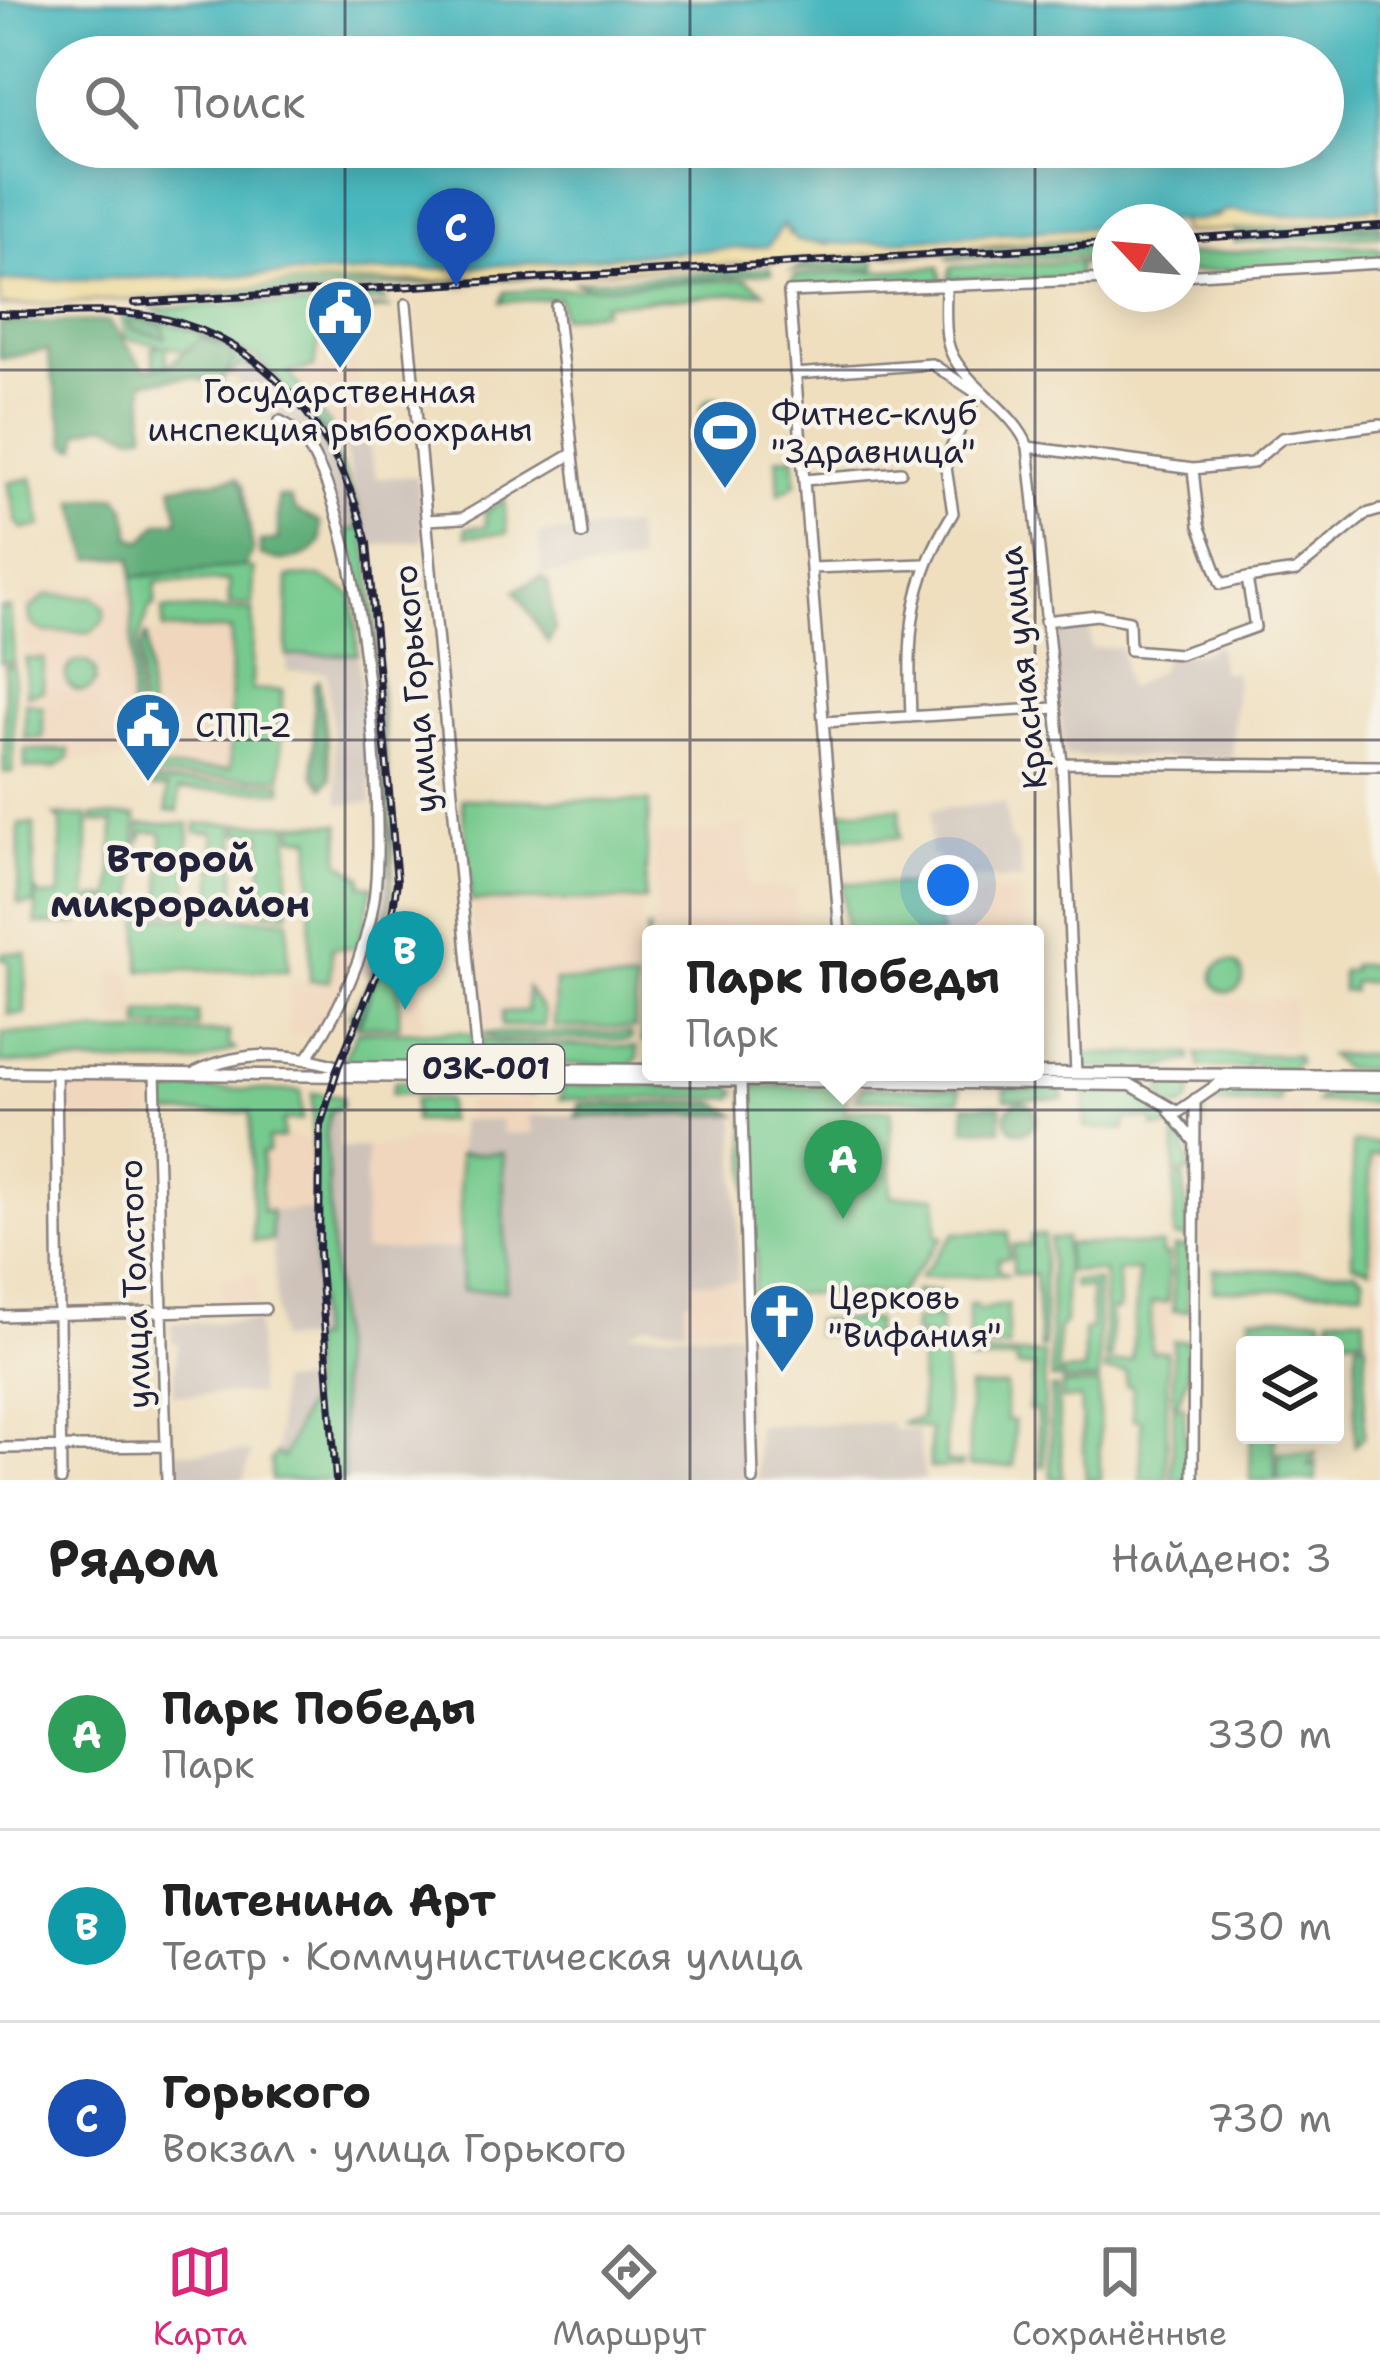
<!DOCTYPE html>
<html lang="ru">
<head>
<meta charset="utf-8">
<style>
	body { margin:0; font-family:"Shantell Sans",sans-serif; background:#f6f6f6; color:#222 }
	.controls { position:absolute; right:36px; bottom:36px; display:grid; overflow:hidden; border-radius:12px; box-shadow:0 6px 30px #0003 }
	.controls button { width:108px; height:108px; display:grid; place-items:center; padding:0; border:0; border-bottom:3px solid #e0e0e0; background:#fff; color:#222; font:60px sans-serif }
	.compass { position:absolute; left:1092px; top:204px; width:108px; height:108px; border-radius:50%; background:#fff; box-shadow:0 6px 30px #0003; rotate:296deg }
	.you { position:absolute; left:948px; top:885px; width:42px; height:42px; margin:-30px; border:9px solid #fff; border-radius:50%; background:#1a73e8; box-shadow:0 0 0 18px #1a73e833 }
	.badge { display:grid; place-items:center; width:78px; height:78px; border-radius:50%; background:#db2777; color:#fff; font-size:39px; font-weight:700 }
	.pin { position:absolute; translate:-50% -99px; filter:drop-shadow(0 3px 6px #0008) }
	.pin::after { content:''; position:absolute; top:63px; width:42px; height:36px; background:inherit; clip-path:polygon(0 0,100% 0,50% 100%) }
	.popup { position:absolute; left:642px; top:925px; width:402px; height:156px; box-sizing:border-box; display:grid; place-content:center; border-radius:12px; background:#fff; filter:drop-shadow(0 3px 9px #0005); font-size:39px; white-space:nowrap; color:#767676 }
	.popup b { font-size:45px; color:#222 }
	.popup::after { content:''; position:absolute; left:50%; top:100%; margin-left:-24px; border:24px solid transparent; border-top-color:#fff }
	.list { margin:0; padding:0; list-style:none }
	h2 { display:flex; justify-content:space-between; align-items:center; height:156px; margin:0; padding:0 48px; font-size:51px }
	h2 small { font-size:39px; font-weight:400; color:#767676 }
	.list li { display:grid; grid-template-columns:78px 1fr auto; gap:36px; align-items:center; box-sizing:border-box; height:192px; padding:0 48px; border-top:3px solid #e0e0e0 }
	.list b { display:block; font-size:45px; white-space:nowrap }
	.list p { margin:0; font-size:39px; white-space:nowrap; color:#767676 }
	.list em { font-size:39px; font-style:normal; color:#767676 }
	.icon { flex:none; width:66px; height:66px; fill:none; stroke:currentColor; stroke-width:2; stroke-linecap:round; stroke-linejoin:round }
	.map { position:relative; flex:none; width:1380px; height:1480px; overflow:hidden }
	.search { position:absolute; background:#fff; box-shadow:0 6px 30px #0003; left:36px; right:36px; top:36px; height:132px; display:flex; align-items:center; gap:30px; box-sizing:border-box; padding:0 42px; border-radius:66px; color:#767676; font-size:45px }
	.sheet { height:732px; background:#fff }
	nav { display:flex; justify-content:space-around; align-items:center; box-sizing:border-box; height:168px; border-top:3px solid #e0e0e0; background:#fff; font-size:33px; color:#767676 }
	nav a { display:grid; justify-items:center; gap:6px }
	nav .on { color:#db2777 }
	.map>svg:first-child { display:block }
</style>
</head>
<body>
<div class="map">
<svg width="1380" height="1480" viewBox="0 0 1380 1480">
	<rect width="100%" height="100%" fill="#f7f3e8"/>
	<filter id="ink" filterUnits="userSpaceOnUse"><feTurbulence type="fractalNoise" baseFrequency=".00833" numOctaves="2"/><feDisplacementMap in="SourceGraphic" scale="24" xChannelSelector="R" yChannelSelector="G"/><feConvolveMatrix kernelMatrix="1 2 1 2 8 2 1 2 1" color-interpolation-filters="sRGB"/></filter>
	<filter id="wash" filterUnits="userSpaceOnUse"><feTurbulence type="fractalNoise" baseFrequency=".004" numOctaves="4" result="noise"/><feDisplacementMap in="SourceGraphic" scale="48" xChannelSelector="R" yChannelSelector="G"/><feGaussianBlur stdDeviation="2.7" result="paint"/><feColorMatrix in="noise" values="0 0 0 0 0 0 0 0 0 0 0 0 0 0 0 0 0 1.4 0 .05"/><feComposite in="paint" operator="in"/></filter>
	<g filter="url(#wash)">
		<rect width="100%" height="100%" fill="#efdfbf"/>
		<path fill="#f0d6bc" d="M356 362 364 427 403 424 404 435 347 444 289 373Z
			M133 587 130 760 69 759 55 770H23L25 589Z
			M163 629 231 630 230 770 149 769 151 634 162 635Z
			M462 805H649L635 1028 482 1025Z
			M727 825 750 826 748 886 797 889 795 934H651L650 1038 649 929 655 918 654 835 720 831Z
			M937 891H1023L1025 934H946L950 926Z
			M332 948H358L314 1043 313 1035H288L289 981H330Z
			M111 973H126L133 980 138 1022H109Z
			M400 973H425L424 1027H399Z
			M1198 999 1293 1000V1048L1198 1047Z
			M61 1083H151L152 1121 61 1123Z
			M533 1099V1117H528L535 1133 501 1134 500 1120H467V1100Z
			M1301 1102 1299 1258 1200 1257 1205 1104Z
			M287 1135 314 1142 315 1210 262 1212 261 1152 268 1151V1141H286Z
			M459 1139 461 1249 362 1251 361 1189 367 1188V1148L401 1146 402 1140Z
			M1371 1156H1380V1271L1370 1269Z
			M257 1276 259 1304 221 1305V1277Z
			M1373 1279H1380V1432H1371Z
			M738 1281V1326L686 1328 685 1300 692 1282Z
			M1151 1302 1170 1303V1352H1151Z"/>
		<path fill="#cec2b9" d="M238 364 257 370 320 436 350 494 359 528 340 533 307 452 280 426 281 416 273 419 231 375Z
			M368 442 376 478 417 476 424 541 369 546 344 447Z
			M634 526 639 563 542 575 539 534Z
			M1089 623 1091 648H1121L1127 689 1161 670 1163 657 1206 652 1218 643 1221 672H1236L1232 758 1065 756 1050 626Z
			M373 633 392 875 390 909 370 976 361 972 380 907 382 875 363 634Z
			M358 654 372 802 339 804 327 672H287V656Z
			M1005 803 1009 838 1018 849 1023 880 937 878V856L930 855 931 810Z
			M338 1110 340 1148H367L363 1251 461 1248 459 1120H501L502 1134 534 1133 528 1117 536 1115 736 1114 738 1281 692 1282V1299L685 1300 686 1328 648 1324 628 1333 746 1332 745 1480H344L326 1136 330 1111Z
			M315 1210 317 1339 278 1340 271 1211Z
			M257 1322 258 1394 173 1395 178 1343 172 1342 171 1323Z
			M278 1382H309L308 1405 283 1459 277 1453Z
			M891 1423V1430H917L925 1480H758L756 1425Z
			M177 1452H249L251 1455 243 1480H176Z"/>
		<path fill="#76ca8e" stroke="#4c7664" stroke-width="3" d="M1380 219V225L1235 234V229Z
			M1380 228V236L1235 242 1236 237Z
			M1110 236V242L1097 243 881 256Z
			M1110 245V256L948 259V257Z
			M1348 245 1380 248V260L1182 273V255Z
			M1110 260V276L1094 277 1092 263 1078 264 1079 278 948 279 951 267Z
			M876 261 875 268 793 271 801 266Z
			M939 267 942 282 790 287 795 276Z
			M770 268 772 273 588 287 574 282Z
			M564 273 562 276 170 299 208 289 289 284Z
			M746 279 764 292 604 304V311L562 317 559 298 501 302 505 292Z
			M379 292 386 301 236 300 237 299Z
			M230 304 391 308 324 315 314 367 289 373 346 446 338 445 258 359 153 309Z
			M121 314C247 327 348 422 367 548 375 602 377 658 382 712 393 829 407 915 355 1026L349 1014C376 981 390 921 392 875L373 634H363L357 570 345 532 359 528C346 479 295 368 238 365L231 375 210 358 166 346 167 366 155 367 152 348 163 346 124 338Z
			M701 412a14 14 0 1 1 28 0a14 14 0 1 1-28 0Z
			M794 457 796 484 779 494 777 458Z
			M32 478 42 526 23 529 17 523 8 483Z
			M504 499 507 533 466 536V528L486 526 485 512Z
			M245 566 254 570 253 605H229V581L156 582 155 606H150L137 645 136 760H130L133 577Z
			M320 576 353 595 358 654 287 656 288 577Z
			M47 595 94 597 104 607V621L91 632H44L31 623 29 610Z
			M0 608H10L14 662H0Z
			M163 609 253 610 252 690H282L281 778 149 777V769H230L231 630 163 629Z
			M147 634 150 746H140L141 646Z
			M26 659H44L43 691 26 695Z
			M66 676a15 15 0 1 1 30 0a15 15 0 1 1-30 0Z
			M5 666H14L13 772H4Z
			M25 702 43 707V738H25Z
			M25 750H69V758L55 768H25Z
			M151 782 282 783V791L179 790 178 811H167V788H151Z
			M462 799 649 802 645 900 471 901Z
			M900 808V838L842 837 840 811Z
			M55 816H88L87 903 78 924H36V891L40 896 60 895 61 821Z
			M93 816H136L135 904H92V898L112 897 113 823 93 822Z
			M19 824H34V904H18Z
			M140 824H189L188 912H161L162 833 145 832 140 841Z
			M196 824H235V912H212L214 833 196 832Z
			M239 824H289L288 913 262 912V834L239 833Z
			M293 824H340V862L362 877V885L373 886 358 948H332L330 981H310L311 838 293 837Z
			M842 883 925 885 942 934H846Z
			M140 917 288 919V971L140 970Z
			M647 929H649L651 1043 642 1041Z
			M391 937H426L425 973H400L399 1027 359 1026Z
			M2 953H26L25 1014H8L9 961 2 960Z
			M1213 977a15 15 0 1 1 30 0a15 15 0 1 1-30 0Z
			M1352 965H1380V982H1353L1352 991H1342V971H1352Z
			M555 981 636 982 635 1028 554 1027Z
			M527 988 544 1012V1026H502V1012L527 1011Z
			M140 1013H198V1027H140Z
			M357 1031 463 1032 472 1034 473 1052 466 1062 342 1063Z
			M229 1032V1045L235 1049 198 1063H0L3 1033Z
			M482 1033H630L632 1036 629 1040 496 1039Z
			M479 1038 495 1043 636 1047 638 1057 632 1065 488 1063 481 1059Z
			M1079 1054H1191V1060L1160 1068H1085Z
			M1197 1054 1296 1055 1299 1062 1289 1070 1248 1063 1247 1068 1200 1067Z
			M1329 1055H1380V1070L1342 1068Z
			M1161 1093a15 15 0 1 1 30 0a15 15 0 1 1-30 0Z
			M395 1082 443 1083 446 1094H391Z
			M524 1082 533 1094H455L461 1083Z
			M564 1084 730 1085 737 1093 733 1098 560 1099Z
			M757 1086 837 1087 845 1096V1115L853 1110H891V1196H937V1236L943 1237 899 1293 752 1294 757 1249 750 1248 745 1094Z
			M862 1087 960 1088V1100L856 1099Z
			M171 1088 301 1091 302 1120H283V1138L268 1139V1152L262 1153V1211H271L272 1241H253L250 1112 165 1114V1096Z
			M1005 1088H1060L1064 1099H1005Z
			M1221 1088 1280 1089V1102L1206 1104 1200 1137 1198 1111Z
			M1085 1089C1099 1089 1120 1085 1133 1090 1169 1102 1189 1139 1189 1173H1175V1128L1153 1127 1152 1119H1125L1124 1129 1085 1128Z
			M1339 1091H1380V1103L1316 1102 1323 1094Z
			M312 1093 342 1097V1106L330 1111 326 1137 344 1480H271V1460L277 1453 283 1458 309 1396V1340L317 1339Z
			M414 1100H447V1121H414Z
			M1353 1143H1380V1155L1370 1156V1269L1352 1263Z
			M503 1153 506 1290 462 1291 459 1154Z
			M1175 1177H1183L1189 1238 1174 1237Z
			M1008 1232 1009 1258 998 1259V1270L1009 1275 919 1278 955 1233Z
			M1044 1235V1348H1040L1035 1275 1013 1274V1245H1030L1031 1236Z
			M1065 1238V1323L1058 1330V1379H1051L1050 1239Z
			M1067 1244 1162 1245V1255H1168V1302L1151 1303V1351L1167 1352V1480H1141V1420L1133 1419 1132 1386 1126 1385V1372H1105V1365L1132 1360 1138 1271H1118L1119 1310 1111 1311V1359H1105L1104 1272 1067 1271Z
			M1174 1247H1189L1188 1311H1173Z
			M1214 1269 1355 1271 1364 1278 1363 1290H1213Z
			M1073 1281H1098L1099 1380 1062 1381V1372L1084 1371V1330L1091 1329V1288H1074Z
			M914 1291H940V1347L929 1335H914V1320L934 1319V1296L914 1295Z
			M969 1304H976L977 1310 1008 1304V1347L969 1348Z
			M1250 1316 1322 1317V1336L1250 1335Z
			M1330 1316H1364V1338H1329Z
			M815 1320H875V1335H815Z
			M920 1339 945 1354 946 1462 962 1463V1467L930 1468V1429L900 1423 921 1418Z
			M1173 1341H1188V1376L1179 1402H1173Z
			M1357 1342H1366L1364 1436 1355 1445Z
			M1044 1354 1045 1466H1040L1036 1410H1029L1035 1367H1017L1016 1359 969 1362V1355Z
			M1099 1384 1100 1480H1086L1080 1399H1062V1385Z
			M1006 1386V1420L1014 1421V1466H969V1387Z
			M1051 1388H1057L1063 1478H1051Z
			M1174 1406H1184L1187 1480H1172Z
			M1251 1435H1275V1480H1250Z
			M1279 1453H1316L1307 1468 1316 1462V1480H1278Z"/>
		<path fill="#60ae79" stroke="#41685a" stroke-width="3" d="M136 318 163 326 166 338 133 331 127 323Z
			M108 321 144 368 168 366 201 337 229 349 234 360 220 385 191 377 143 382 145 433 135 436C108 425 111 420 79 433L78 447 73 448 66 444 47 350 0 359V323Z
			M237 478 243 486 253 551 245 566 133 577 132 557 90 559 74 501 117 496 126 508 131 537 143 541 159 523 179 520 172 486Z
			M278 497 290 498 295 510 320 523 321 541C310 561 280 564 260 555V542L278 539Z
			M541 577 548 582 555 631 548 643 515 590Z
			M319 680 331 779 324 787 314 775V684Z
			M1006 1117a15 15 0 1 1 30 0a15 15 0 1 1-30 0Z
			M716 1103 736 1114 576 1117 580 1104Z
			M965 1105H1001V1129H965Z"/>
		<path fill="#eeda9e" stroke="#887e6c" stroke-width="3" d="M1380 207V219L1182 233V222H1177L1217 217 1229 209 1283 216Z
			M784 224 789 236 824 244 1110 226V236L789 261 434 281 289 284 170 297 0 306V281L356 273 568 261C633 253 702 251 768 246Z"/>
		<path fill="#49b8be" stroke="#366d7c" stroke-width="3" fill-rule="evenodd" d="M0 0H1380V207L1283 216 1229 210 1199 220 1110 222V226L848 244 796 241 784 224 768 246C702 252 634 252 568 261L356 273 0 281ZM1323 57V147H57V57Z"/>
	</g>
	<g filter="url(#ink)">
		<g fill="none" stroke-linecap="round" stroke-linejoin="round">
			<defs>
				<path id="minor" d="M1182 275 1380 263
					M946 285C946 304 944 325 948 343 956 381 1014 408 1028 447L1062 763 1076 1073
					M406 304 478 1069
					M556 306 582 534
					M795 374 932 364 978 394
					M280 421C364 455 386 817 374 899 366 954 339 1013 307 1058
					M1028 447 1193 469 1252 463 1282 438 1380 425
					M1193 469 1199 525 1221 584 1247 578
					M804 480 901 472
					M426 520 463 518 572 454
					M811 568 924 564
					M1045 621 1097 615 1129 621 1130 650 1180 654 1255 627 1247 578 1296 571 1366 514 1380 510
					M911 717C908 634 908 586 953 513L945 461 977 394
					M823 722 1055 708
					M1062 763 1380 766
					M840 934 789 292 1110 279
					M56 1072 61 1480
					M155 1073 167 1480
					M741 1080 753 1480
					M1170 1112 1193 1140
					M0 1316 265 1309
					M0 1448 166 1446
					M1193 1480 1195 1099"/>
				<path id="major" d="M0 1072 1131 1085 1178 1112 1219 1084 1380 1086
					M196 1072C241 1051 290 1052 338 1067L651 1070
					M911 1072 1380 1076"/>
			</defs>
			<use href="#minor" stroke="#88807d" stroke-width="14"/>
			<use href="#major" stroke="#88807d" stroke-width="15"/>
			<use href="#minor" stroke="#fff" stroke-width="9"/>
			<use href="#major" stroke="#fff" stroke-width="10"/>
			<defs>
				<path id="rail" d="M1182 239 1380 226
					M134 303 1110 244
					M0 314C40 316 81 310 121 313 254 320 337 422 367 543L397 882 387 949 338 1067 320 1126 319 1253 336 1480"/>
			</defs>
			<use href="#rail" stroke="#22223b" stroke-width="8"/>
			<use href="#rail" stroke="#f7f3e8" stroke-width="3" stroke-dasharray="9" stroke-linecap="butt"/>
		</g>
	</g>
	<path fill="none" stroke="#22223b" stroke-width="3" stroke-opacity="0.55" d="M345 0V57M690 0V57M1035 0V57M345 147V1480M690 147V1480M1035 147V1480M0 370H1380M0 740H1380M0 1110H1380"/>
	<defs>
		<symbol id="civic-pin" viewBox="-11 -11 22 30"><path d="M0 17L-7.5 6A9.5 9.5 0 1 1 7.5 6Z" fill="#1f6fb2" stroke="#f7f3e8"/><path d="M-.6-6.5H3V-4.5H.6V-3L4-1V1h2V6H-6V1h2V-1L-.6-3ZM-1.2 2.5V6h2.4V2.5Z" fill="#fff"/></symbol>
		<symbol id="stadium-pin" viewBox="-11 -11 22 30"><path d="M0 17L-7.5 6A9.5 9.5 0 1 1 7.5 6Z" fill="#1f6fb2" stroke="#f7f3e8"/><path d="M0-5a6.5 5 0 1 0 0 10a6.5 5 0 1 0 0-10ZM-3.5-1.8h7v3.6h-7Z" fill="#fff"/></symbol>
		<symbol id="church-pin" viewBox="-11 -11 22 30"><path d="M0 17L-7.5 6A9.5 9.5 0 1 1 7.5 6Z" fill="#1f6fb2" stroke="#f7f3e8"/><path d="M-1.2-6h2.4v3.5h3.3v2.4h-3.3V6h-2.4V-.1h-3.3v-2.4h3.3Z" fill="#fff"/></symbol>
	</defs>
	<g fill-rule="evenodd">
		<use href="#civic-pin" x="302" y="274" width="76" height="104"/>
		<use href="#stadium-pin" x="687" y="394" width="76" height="104"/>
		<use href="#civic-pin" x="110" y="687" width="76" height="104"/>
		<use href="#church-pin" x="744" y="1278" width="76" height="104"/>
	</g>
	<g text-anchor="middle" stroke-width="9" stroke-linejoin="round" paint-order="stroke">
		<rect fill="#f7f3e8" stroke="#62616f" stroke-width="3" x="408" y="1045" width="156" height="48" rx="9"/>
		<g font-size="30" font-weight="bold" fill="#22223b">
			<text x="486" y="1079">03К-001</text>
		</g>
		<g font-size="33" fill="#22223b" stroke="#f7f3e8" text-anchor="start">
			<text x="340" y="403" text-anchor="middle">Государственная<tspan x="340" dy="38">инспекция рыбоохраны</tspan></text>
			<text x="771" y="425">Фитнес-клуб<tspan x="771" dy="38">"Здравница"</tspan></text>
			<text x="195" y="737">СПП-2</text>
			<text x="828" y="1309">Церковь<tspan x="828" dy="38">"Вифания"</tspan></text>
		</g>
		<g font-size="33" fill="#22223b" stroke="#f7f3e8">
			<text transform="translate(1022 668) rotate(-96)" y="12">Красная улица</text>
			<text transform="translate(415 689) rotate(-95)" y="12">улица Горького</text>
			<text transform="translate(134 1284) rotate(-92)" y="12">улица Толстого</text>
		</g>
		<g font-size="39" font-weight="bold" fill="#22223b" stroke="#f7f3e8">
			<text x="180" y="872">Второй<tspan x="180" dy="45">микрорайон</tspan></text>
		</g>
	</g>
</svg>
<div class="controls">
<button><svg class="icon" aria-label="layers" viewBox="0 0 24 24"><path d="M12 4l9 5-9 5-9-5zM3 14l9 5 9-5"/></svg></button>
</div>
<svg class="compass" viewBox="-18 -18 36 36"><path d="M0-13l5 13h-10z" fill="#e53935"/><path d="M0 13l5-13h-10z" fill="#767676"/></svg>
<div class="you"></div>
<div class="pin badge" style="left:843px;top:1219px;background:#2e9e5b">A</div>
<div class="popup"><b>Парк Победы</b>Парк</div>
<div class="pin badge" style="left:405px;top:1010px;background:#0f9aa8">B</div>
<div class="pin badge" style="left:456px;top:287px;background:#1a4fb4">C</div>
<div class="search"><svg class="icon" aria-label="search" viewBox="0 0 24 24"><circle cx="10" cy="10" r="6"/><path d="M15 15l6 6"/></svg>Поиск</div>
</div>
<section class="sheet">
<h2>Рядом<small>Найдено: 3</small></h2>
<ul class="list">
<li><span class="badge" style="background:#2e9e5b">A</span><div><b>Парк Победы</b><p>Парк</p></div><em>330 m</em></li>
<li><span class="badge" style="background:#0f9aa8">B</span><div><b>Питенина Арт</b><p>Театр · Коммунистическая улица</p></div><em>530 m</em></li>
<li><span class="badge" style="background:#1a4fb4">C</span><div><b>Горького</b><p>Вокзал · улица Горького</p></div><em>730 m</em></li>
</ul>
</section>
<nav>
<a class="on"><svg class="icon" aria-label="map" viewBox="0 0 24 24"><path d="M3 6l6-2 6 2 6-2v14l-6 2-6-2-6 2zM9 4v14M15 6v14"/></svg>Карта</a>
<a><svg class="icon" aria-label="directions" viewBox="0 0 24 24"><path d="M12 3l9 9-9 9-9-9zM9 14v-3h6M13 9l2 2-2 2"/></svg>Маршрут</a>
<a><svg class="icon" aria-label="saved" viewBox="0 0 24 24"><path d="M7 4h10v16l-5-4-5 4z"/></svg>Сохранённые</a>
</nav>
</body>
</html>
